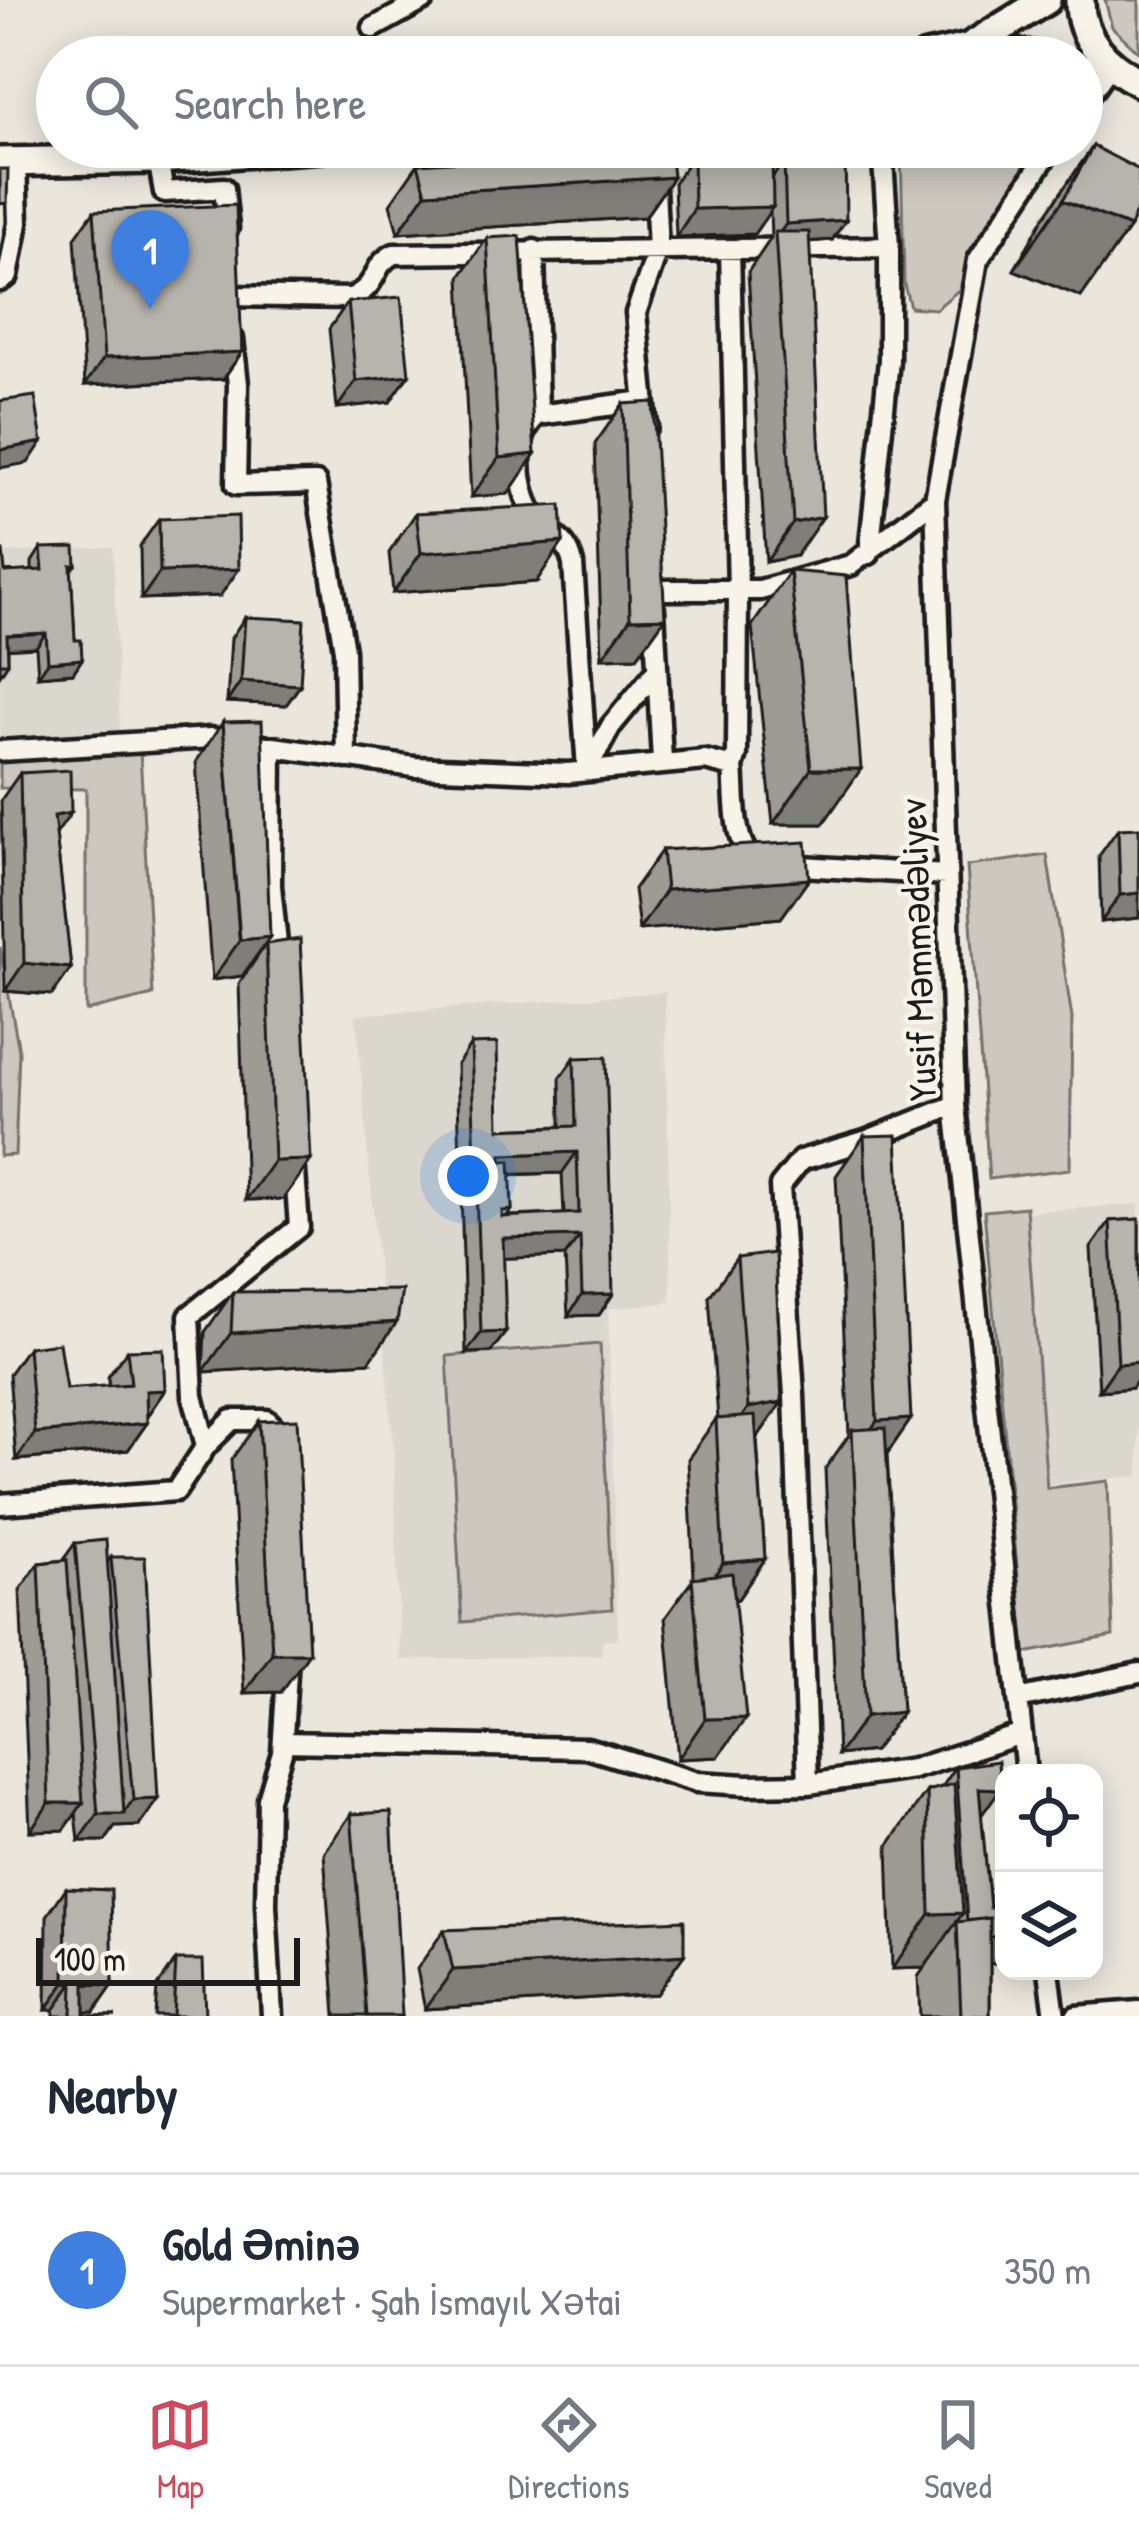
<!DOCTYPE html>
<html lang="en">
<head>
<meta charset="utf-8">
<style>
	body { margin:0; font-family:"Patrick Hand",sans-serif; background:#f2f2f3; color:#1f2937 }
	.controls { position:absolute; right:36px; bottom:36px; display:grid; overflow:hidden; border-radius:24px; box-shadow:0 6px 30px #0003 }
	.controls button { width:108px; height:108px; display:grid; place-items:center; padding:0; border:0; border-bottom:3px solid #e0e1e3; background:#fff; color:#1f2937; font:60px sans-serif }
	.scale { position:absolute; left:36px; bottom:30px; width:264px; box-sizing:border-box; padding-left:12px; border:6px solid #1c1c1c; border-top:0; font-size:33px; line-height:42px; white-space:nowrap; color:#1c1c1c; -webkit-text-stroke:9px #f7f3e8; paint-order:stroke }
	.you { position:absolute; left:468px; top:1176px; width:42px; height:42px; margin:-30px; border:9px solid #fff; border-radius:50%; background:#1a73e8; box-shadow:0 0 0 18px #1a73e833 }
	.badge { display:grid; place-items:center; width:78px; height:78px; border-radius:50%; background:#d1495b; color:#fff; font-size:39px; font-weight:700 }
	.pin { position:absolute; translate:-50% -99px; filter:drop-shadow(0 3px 6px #0008) }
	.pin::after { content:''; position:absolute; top:63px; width:42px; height:36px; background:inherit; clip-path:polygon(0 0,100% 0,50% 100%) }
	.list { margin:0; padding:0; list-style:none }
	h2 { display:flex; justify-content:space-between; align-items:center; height:156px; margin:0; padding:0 48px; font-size:51px }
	h2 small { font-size:39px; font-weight:400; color:#747a83 }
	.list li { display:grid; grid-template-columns:78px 1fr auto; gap:36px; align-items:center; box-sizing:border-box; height:192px; padding:0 48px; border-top:3px solid #e0e1e3 }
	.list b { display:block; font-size:45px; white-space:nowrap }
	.list p { margin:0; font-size:39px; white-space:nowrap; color:#747a83 }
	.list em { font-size:39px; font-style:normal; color:#747a83 }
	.icon { flex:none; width:66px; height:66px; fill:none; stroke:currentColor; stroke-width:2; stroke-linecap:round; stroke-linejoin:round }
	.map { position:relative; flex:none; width:1139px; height:2016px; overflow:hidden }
	.search { position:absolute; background:#fff; box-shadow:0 6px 30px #0003; left:36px; right:36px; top:36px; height:132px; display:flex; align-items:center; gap:30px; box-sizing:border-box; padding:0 42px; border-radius:66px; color:#747a83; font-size:45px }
	.sheet { height:348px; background:#fff }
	nav { display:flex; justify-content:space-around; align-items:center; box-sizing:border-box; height:168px; border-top:3px solid #e0e1e3; background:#fff; font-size:33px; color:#747a83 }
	nav a { display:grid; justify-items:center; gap:6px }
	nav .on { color:#d1495b }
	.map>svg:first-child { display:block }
</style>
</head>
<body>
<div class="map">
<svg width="1139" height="2016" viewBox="0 0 1139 2016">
	<rect width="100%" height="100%" fill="#eae6dc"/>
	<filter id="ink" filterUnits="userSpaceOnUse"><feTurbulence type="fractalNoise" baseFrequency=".00833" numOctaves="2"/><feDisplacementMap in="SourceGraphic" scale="24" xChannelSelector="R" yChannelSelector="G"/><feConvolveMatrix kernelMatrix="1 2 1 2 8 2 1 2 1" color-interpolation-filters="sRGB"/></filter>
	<g filter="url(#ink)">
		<path fill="#dad7ce" d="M113 547 120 731 0 742V553Z
			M665 992 671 1302 608 1309 618 1638 603 1640 601 1655 400 1660 393 1445 356 1015Z
			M1139 1204V1476L1047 1484 1027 1212Z"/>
		<path fill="#ccc8c0" stroke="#74726e" stroke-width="3" d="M1105 0H1139V52L1112 27Z
			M901 147H1035L967 264 960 289 936 309 910 307 904 284Z
			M140 751 153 995 86 1011V789L0 788V759Z
			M1047 855 1072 1018 1070 1169 989 1179 967 866Z
			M0 947 19 1051 15 1155 0 1156Z
			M1026 1207 1047 1488 1108 1481 1113 1636 1025 1653 984 1211Z
			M600 1344 612 1609 462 1622 447 1356Z"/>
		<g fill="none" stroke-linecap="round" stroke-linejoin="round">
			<defs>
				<path id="minor" d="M373 28 424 0
					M1082 105 1110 66
					M158 159 164 192 224 188 228 228
					M730 249 738 590 737 754 733 767
					M534 250 538 415
					M0 281 8 276 18 223 16 161
					M229 296 351 298C381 284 370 266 394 254L889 247
					M233 339 238 384 236 485 316 483 344 650 346 758
					M647 426 636 313 658 250 653 147
					M869 554 889 360V247L882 147
					M653 590H760L851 565 935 500
					M654 609 662 761
					M272 747 271 886 279 963
					M0 751 211 738 414 767 568 773 705 760 733 767C736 797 731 846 758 864
					M588 768 611 726 657 670
					M587 770 573 564C566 533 546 537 533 513 517 487 513 435 538 415L644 401
					M786 865 946 875
					M206 1446 193 1396 189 1316 299 1227 294 1158
					M0 1504 176 1491 206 1446 232 1420H267L281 1434
					M1018 1699 1139 1673
					M283 1742 587 1748 697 1782 747 1785 808 1784 913 1769 1022 1734
					M1026 1773 955 1105 935 500 978 260 1052 147
					M808 1784 794 1395 780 1186 801 1160 865 1141 955 1105
					M1049 1971 1055 2016
					M272 2016 266 1905 268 1799 282 1752 288 1657
					M1076 2016 1139 2011"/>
				<path id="primary" d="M1080 0C1079 39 1107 65 1139 82
					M968 48 1046 0
					M926 57 968 48 1039 57
					M0 162 158 159 322 147"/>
			</defs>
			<use href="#minor" stroke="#1c1c1c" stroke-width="27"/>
			<use href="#primary" stroke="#1c1c1c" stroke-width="36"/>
			<use href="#minor" stroke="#f7f3e8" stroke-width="18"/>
			<use href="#primary" stroke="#f7f3e8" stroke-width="27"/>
		</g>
		<path fill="#9d9b94" stroke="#1c1c1c" stroke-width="3" fill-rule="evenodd" d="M1093 146 1130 227 1081 297 1014 270 1044 217Z
			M693 156 773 177 784 161 832 240 809 242 796 556 766 562 748 272 771 238 770 211 754 234 676 237 674 183Z
			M418 164 673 177 645 217 398 233 390 204Z
			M94 211 242 352 223 379 85 385 75 238Z
			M487 238 508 494 471 497 460 277Z
			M348 302 390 402 337 408 329 329Z
			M623 404 665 618 637 657 602 658 595 444Z
			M416 513 536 582 393 593 389 553Z
			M159 519 220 596 141 599 140 546Z
			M41 548 76 565 71 571 75 640 82 659 73 673 38 676 36 647 8 648V663L0 675V551L5 572 32 571V562Z
			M790 571 823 824H773L752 626Z
			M245 617 300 685 286 705 227 702 231 638Z
			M223 722 242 976 212 980 196 762Z
			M20 773 56 835 71 968 52 995 5 991 1 800Z
			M1118 829 1139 918 1101 922 1099 856Z
			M662 850 809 879 781 918 639 930 634 889Z
			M266 944 311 1160 283 1199 246 1200 239 984Z
			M471 1044 499 1129 561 1126 560 1078 574 1058 613 1294 599 1315 568 1316 565 1256 503 1258 491 1352 466 1353 457 1065ZM562 1173 564 1214 507 1216 512 1210 510 1175Z
			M864 1136 911 1419 887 1454 902 1712 874 1751 838 1755 825 1469 849 1435 836 1176Z
			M1139 1219V1378L1132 1388 1099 1391 1091 1248 1110 1221Z
			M737 1258 782 1402 757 1438 765 1559 738 1599H735L718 1757 678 1759 665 1618 694 1578 688 1459 716 1419H718L709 1297Z
			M233 1292 369 1362 203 1372 205 1332Z
			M28 1347 66 1389 109 1386 108 1377 127 1350 165 1390 147 1416V1423L128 1450 16 1460 9 1374Z
			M259 1421 281 1692 244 1693 231 1460Z
			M75 1543 107 1563 111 1557 139 1826 115 1827 105 1841H79L76 1813 64 1830 30 1831 20 1590 39 1563 63 1560Z
			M956 1767 981 1816 990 1908 1004 1907V1962L990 1963V2016H920L918 1977 947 1935 924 1968 892 1969 888 1846 927 1791 942 1787Z
			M351 1814 402 2016H336L324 1853Z
			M66 1888 113 1985 94 2012H85V2016H116H54V2010H46L47 1916Z
			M444 1930 684 1955 656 1994 425 2009 417 1969Z
			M176 1960 205 2016H155L157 1987Z"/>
		<path fill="#7f7e78" stroke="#1c1c1c" stroke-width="3" d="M673 177 645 217 398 233 426 193Z
			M1063 200 1130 227 1081 297 1014 270Z
			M773 207 754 234 676 237 694 209Z
			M846 220 832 240 776 244V238L786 224Z
			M242 352 223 379 85 385 104 358Z
			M409 375 390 402 337 408 356 381Z
			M42 442 28 463 0 468V450Z
			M535 454 508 494 471 497 499 458Z
			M823 517 796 556 766 562 793 523Z
			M563 542 536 582 393 593 421 553Z
			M239 569 220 596 141 599 160 572Z
			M665 618 637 657 602 658 630 619Z
			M46 633 36 647 0 649 7 635Z
			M82 659 73 673 38 676 48 662Z
			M241 681 300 685 286 705 227 702Z
			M811 769H861L823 824H773Z
			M71 813 52 840 54 816Z
			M809 879 781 918 639 930 666 890Z
			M1139 893V918L1101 922 1120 895Z
			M270 937 242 976 212 980 240 940Z
			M24 963 71 968 52 995 5 991Z
			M577 1152 562 1173 486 1175 501 1155Z
			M311 1160 283 1199 246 1200 274 1161Z
			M580 1236 565 1256 488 1259 503 1238Z
			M613 1294 599 1315 568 1316 582 1295Z
			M397 1322 369 1362 203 1372 231 1333Z
			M506 1332 491 1352 466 1353 481 1333Z
			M1139 1362V1378L1132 1388 1099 1391 1118 1364Z
			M165 1390 146 1417V1391Z
			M782 1402 754 1442 720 1447 748 1408Z
			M911 1419 884 1458 853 1455 877 1421Z
			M147 1423 128 1450 16 1460 35 1433Z
			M765 1559 738 1599 695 1603 723 1563Z
			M272 1653H309L281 1692 244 1693Z
			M902 1712 874 1751 838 1755 866 1716Z
			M746 1718 718 1757 678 1759 705 1719Z
			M979 1788 1000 1789 981 1816Z
			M158 1799 139 1826 115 1827 105 1841H79L98 1814H123L133 1800Z
			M49 1803H83L64 1830 30 1831Z
			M963 1913 924 1968 892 1969 930 1914Z
			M1004 1936 1003 1963 959 1965 968 1938Z
			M684 1955 656 1994 425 2009 453 1970Z
			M65 1983H73L54 2010H46Z
			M85 1984 113 1985 94 2012H72Z"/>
		<path fill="#b6b4ac" stroke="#1c1c1c" stroke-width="3" fill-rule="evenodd" d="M1093 146 1139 170V205L1130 227 1063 200Z
			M670 148 673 177 426 193 418 164Z
			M845 152 846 220 786 224 784 161Z
			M772 154 773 207 694 209 693 156Z
			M0 169H8L7 203 0 204Z
			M236 205 242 352 104 358 94 211Z
			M775 232H809L823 517 793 523Z
			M520 236 535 454 499 458 487 238Z
			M401 297 409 375 356 381 348 302Z
			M35 396 42 442 0 450V401Z
			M653 402 665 618 630 619 623 404Z
			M561 505 563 542 421 553 416 513Z
			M238 516 239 569 160 572 159 519Z
			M75 547 76 565H71L75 640H81L82 659 48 662 46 633 7 635 8 663H0V551H3L5 572 43 570 41 548Z
			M790 571 846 576 861 769H811Z
			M245 617 304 620 300 685 241 681Z
			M262 721 270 937 240 940 223 722Z
			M70 770 71 813 54 816 71 968 24 963 20 773Z
			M1139 828V893L1120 895 1118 829Z
			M806 842 809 879 666 890 662 850Z
			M300 939 311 1160 274 1161 266 944Z
			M497 1043 499 1129 576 1126 574 1058 606 1057 613 1294 582 1295 580 1236 503 1238 506 1332 481 1333 471 1044ZM577 1152 579 1213 502 1217V1211L512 1210 510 1161H501V1155Z
			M897 1135 911 1419 877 1421 864 1136Z
			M1139 1219V1362L1118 1364 1110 1221Z
			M775 1253 782 1402 748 1408 737 1258Z
			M402 1290 397 1322 231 1333 233 1292Z
			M59 1343 66 1389 131 1384 127 1350 163 1349 165 1390 146 1391 147 1423 35 1433 28 1347Z
			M755 1416 765 1559 723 1563 716 1419Z
			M297 1419 309 1653H272L259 1421Z
			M885 1428 902 1712 866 1716 852 1430Z
			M106 1540 124 1814H98L75 1543Z
			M111 1557H145L158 1799 133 1800Z
			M67 1560 83 1803H49L39 1563Z
			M732 1573 746 1718 705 1719 692 1578Z
			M998 1761 1000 1789 979 1788 990 1908 1004 1907V1936L990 1937V1918L967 1921 956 1767Z
			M954 1784 963 1913 930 1914 927 1791Z
			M391 1812 402 2016H367L351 1814Z
			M66 1888 111 1890 113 1985 85 1984V2016H116H72L73 1983H65Z
			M990 1918V2016H961L957 1922Z
			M684 1920V1955L453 1970 444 1930Z
			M176 1960H203L205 2016H173Z"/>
	</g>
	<g text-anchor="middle" stroke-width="9" stroke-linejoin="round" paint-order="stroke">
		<g font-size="39" fill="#1c1c1c" stroke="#f7f3e8">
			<text transform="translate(917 950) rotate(-92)" y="14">Yusif Məmmədəliyev</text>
		</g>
	</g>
</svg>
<div class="controls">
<button><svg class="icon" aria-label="locate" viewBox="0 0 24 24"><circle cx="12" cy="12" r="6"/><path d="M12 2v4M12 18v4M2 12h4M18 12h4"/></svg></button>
<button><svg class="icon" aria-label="layers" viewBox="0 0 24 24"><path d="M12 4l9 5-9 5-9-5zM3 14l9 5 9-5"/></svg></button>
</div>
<div class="scale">100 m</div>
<div class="you"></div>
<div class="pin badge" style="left:150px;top:309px;background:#3f7fe0">1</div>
<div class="search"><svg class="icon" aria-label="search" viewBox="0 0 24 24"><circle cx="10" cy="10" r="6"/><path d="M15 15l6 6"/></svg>Search here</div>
</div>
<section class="sheet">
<h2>Nearby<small></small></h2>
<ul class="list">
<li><span class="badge" style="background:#3f7fe0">1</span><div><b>Gold Əminə</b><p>Supermarket · Şah İsmayıl Xətai</p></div><em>350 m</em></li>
</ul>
</section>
<nav>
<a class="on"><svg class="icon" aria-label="map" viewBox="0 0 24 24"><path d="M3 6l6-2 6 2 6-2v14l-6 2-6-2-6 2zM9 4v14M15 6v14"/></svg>Map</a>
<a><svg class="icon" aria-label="directions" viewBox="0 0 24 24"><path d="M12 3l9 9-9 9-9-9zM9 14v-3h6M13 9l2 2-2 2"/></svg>Directions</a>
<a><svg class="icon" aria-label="saved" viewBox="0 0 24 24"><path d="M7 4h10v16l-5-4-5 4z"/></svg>Saved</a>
</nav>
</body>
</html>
